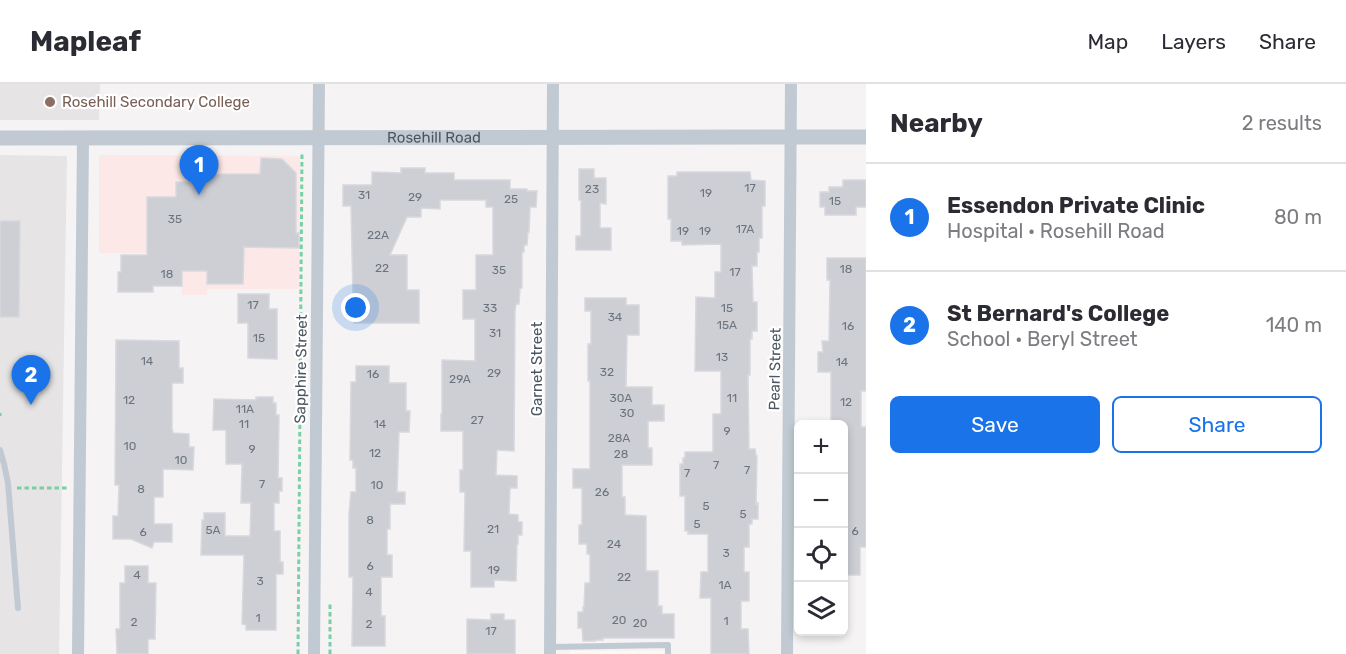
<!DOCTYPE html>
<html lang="en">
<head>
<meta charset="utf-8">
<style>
	body { margin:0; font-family:Rubik,sans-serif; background:#f7f7f7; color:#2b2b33 }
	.controls { position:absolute; right:18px; bottom:18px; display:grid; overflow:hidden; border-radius:9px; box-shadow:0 3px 9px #0003 }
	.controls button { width:54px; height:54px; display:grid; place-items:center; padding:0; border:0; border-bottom:2px solid #e1e1e2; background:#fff; color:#2b2b33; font:30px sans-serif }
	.you { position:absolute; left:356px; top:224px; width:21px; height:21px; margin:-15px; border:4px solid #fff; border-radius:50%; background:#1a73e8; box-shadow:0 0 0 9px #1a73e833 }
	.badge { display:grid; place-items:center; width:39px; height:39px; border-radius:50%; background:#1a73e8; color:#fff; font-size:20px; font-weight:700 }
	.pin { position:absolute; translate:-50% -50px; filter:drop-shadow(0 2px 3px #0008) }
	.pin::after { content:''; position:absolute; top:32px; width:21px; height:18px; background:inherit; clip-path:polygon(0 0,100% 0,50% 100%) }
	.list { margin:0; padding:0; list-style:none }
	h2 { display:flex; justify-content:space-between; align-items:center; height:78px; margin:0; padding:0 24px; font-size:26px }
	h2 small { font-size:20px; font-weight:400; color:#7c7c81 }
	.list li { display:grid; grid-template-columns:39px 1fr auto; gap:18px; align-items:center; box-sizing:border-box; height:108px; padding:0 24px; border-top:2px solid #e1e1e2 }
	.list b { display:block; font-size:22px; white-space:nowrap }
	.list p { margin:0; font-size:20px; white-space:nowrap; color:#7c7c81 }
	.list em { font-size:20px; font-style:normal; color:#7c7c81 }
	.actions { display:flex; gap:12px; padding:18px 24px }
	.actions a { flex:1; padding:14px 0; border:2px solid #1a73e8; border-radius:9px; text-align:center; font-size:21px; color:#1a73e8 }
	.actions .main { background:#1a73e8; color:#fff }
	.icon { flex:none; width:33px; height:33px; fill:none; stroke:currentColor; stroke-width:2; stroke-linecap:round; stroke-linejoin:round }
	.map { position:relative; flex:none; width:866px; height:570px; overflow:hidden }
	header { display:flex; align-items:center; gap:36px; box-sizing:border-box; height:84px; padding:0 30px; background:#fff; border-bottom:2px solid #e1e1e2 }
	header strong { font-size:28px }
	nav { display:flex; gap:33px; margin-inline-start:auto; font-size:21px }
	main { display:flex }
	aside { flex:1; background:#fff }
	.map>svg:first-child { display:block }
</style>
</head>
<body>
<header>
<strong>Mapleaf</strong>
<nav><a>Map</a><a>Layers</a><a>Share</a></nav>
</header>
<main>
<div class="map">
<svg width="866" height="570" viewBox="0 0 866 570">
	<rect width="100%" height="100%" fill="#f5f3f3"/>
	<path fill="#fdf9ef" d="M570 567H664V570H570Z"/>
	<path fill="#e6e4e5" d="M0 0H100L99 36H0Z
		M0 71 67 72 59 570H0Z"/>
	<path fill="#fce8e6" d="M99 71 300 72 299 205H207V211H182V169H99Z"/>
	<path fill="#cdcfd5" stroke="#d7d9de" stroke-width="1.5" d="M261 74 282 75 296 89V149H299V164L244 163 243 200H207V187H182V202H153V208H118V188H121V171H147V113H176V98H202V90H260Z
		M401 84H425V89H454V96H510V105H527V107H537L536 123H530L529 148H528L527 161H524V168H522V204H520L519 220H516L515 227 514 367 497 366 496 391 517 392V404H510L509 430 518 431V438H522V451H518V460H517L516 497 494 496V503H471V467H464L465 408H460V386H463V347H441V330H442V276L475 277V235H463V206H476V171H493V123H486V116H440V125L421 124V133H407L390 171H407V206H419V239H354V231H348V211H353L351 122H343V101H372V88L401 89Z
		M579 85H594V94H606V120L600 119V144H611V166H576V152H581V116H579Z
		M677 88H750L751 96 765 97V122H762V154H759V168H757V182H752L753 218H757V247H752V255H750V291H748L749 365H755L756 372H757L756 420 758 419V435H752V440H749V463H744V488H749V517H741V545H748L749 570H711V514H700L701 488H708V450H688V447H685V412H680V380H683V374H685V368H713V330H721V287H695L696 213 715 214V188H721V160L682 161V157H671V135H668V92H677Z
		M843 96H866V123H856V131H825V123H820V108H829V103H843Z
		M0 137H20L19 233H0Z
		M827 174H866V307H861V343H866V463H860V491H843V340H831V288H818V268H823L822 257H829L830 196H827Z
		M238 210H269V225H277V275L248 274V239H238Z
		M585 214H626V221H639V251H627L626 303H652V321H664V337H648V364H652V381H622V413H625V431L646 432V487H658V522H662V530H674V554H603V556H595V557H583L582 544H578V528H583V523H584L585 499H590V470H587V460H579V441H582V404H573V385H590V297H588V260H591V227H585Z
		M116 256 179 257V284H183V299H172V344L173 349 189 350V363H194L193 386 163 385V413H154V440H172V458H154L152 464 131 455H113V432H118L119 401H115Z
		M356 282H389V299H406V327H410L409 348H399L397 408H405V420H390V445H387V471H392V493H381V532H385V562H352L353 493H349V430L351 408H356V384H353V376H350L351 298H356Z
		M256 313H273V319H276V331H279L278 394H282V407H279V419H274V447H280V478H283V490H276V546H246V541L242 540 244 471H201L202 436H204V429H225V452H250L251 419H241L242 380H226V346H213L214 315 256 316Z
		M125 482H148V499H156L155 555H148V570H117L116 545H120V499H125Z
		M491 530H504V536H515V570H467V535L491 536Z"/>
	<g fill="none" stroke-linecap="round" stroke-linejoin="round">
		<path stroke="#7ad0a6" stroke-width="3" stroke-dasharray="4.5 3" stroke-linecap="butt" d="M0 329V332
			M17 404H68
			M298 570 302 70H300
			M330 570V518"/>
		<path stroke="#c1cad2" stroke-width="6" d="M0 366 4 380 8 399 18 524
			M550 563 668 561V570"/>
		<path stroke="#c1cad2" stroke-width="12" d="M78 570 83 54
			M314 570 319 0
			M550 570 553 0
			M787 570 791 0"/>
		<path stroke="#c1cad2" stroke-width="15" id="s1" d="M0 54 866 53"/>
	</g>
	<circle fill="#8d6e63" stroke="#fff" stroke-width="2" cx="50" cy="18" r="6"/>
	<g text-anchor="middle" stroke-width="4.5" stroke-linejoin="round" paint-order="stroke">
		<g font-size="12" fill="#6b747e">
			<text x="750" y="108">17</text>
			<text x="592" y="109">23</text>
			<text x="706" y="113">19</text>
			<text x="364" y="115">31</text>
			<text x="415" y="117">29</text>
			<text x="511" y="119">25</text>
			<text x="835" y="121">15</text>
			<text x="175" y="139">35</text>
			<text x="745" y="149">17A</text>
			<text x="683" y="151">19</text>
			<text x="705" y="151">19</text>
			<text x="378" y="155">22A</text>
			<text x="382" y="188">22</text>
			<text x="846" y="189">18</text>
			<text x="499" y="190">35</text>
			<text x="735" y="192">17</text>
			<text x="167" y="194">18</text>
			<text x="253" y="225">17</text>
			<text x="490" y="228">33</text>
			<text x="727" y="228">15</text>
			<text x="615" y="237">34</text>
			<text x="727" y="245">15A</text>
			<text x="848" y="246">16</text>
			<text x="495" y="253">31</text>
			<text x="259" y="258">15</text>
			<text x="722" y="277">13</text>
			<text x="147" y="281">14</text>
			<text x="842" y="282">14</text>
			<text x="607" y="292">32</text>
			<text x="494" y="293">29</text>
			<text x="373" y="294">16</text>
			<text x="460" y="299">29A</text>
			<text x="621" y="318">30A</text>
			<text x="732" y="318">11</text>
			<text x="129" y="320">12</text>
			<text x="846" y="322">12</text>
			<text x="245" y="329">11A</text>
			<text x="627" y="333">30</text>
			<text x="477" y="340">27</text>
			<text x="244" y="344">11</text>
			<text x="380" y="344">14</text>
			<text x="727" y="351">9</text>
			<text x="619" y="358">28A</text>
			<text x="130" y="366">10</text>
			<text x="252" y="369">9</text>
			<text x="375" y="373">12</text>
			<text x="621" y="374">28</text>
			<text x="181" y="380">10</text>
			<text x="716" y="385">7</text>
			<text x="747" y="390">7</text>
			<text x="687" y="393">7</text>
			<text x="262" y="404">7</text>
			<text x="377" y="405">10</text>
			<text x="141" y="409">8</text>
			<text x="602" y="412">26</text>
			<text x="706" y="426">5</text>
			<text x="743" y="434">5</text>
			<text x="370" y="440">8</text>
			<text x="697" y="444">5</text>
			<text x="493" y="449">21</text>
			<text x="213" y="450">5A</text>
			<text x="855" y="451">6</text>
			<text x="143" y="452">6</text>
			<text x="614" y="464">24</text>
			<text x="726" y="473">3</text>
			<text x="370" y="486">6</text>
			<text x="494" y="490">19</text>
			<text x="137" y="495">4</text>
			<text x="624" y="497">22</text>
			<text x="260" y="501">3</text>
			<text x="725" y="505">1A</text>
			<text x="369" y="512">4</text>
			<text x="258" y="538">1</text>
			<text x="619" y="540">20</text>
			<text x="726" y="541">1</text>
			<text x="134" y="542">2</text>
			<text x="640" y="543">20</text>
			<text x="369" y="544">2</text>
			<text x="491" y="551">17</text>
		</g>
		<g font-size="15" fill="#785e54" stroke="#fff" text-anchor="start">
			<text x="62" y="23">Rosehill Secondary College</text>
		</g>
		<g font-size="15" fill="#4a5661" stroke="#fff">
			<text dy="5" stroke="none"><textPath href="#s1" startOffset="434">Rosehill Road</textPath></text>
			<text transform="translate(301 285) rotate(-89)" y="5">Sapphire Street</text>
			<text transform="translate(537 285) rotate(-90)" y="5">Garnet Street</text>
			<text transform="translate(775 285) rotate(-89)" y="5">Pearl Street</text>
		</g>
	</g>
</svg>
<div class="controls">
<button>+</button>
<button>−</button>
<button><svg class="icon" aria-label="locate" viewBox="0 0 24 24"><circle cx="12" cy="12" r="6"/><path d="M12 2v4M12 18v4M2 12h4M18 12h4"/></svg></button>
<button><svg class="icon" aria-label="layers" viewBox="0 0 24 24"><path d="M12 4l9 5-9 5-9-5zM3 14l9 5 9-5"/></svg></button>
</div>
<div class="you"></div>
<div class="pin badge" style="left:199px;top:111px">1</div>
<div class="pin badge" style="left:31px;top:321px">2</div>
</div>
<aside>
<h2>Nearby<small>2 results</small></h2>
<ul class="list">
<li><span class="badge">1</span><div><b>Essendon Private Clinic</b><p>Hospital · Rosehill Road</p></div><em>80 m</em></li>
<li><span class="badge">2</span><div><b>St Bernard's College</b><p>School · Beryl Street</p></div><em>140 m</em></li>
</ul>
<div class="actions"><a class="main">Save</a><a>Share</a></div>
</aside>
</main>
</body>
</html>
